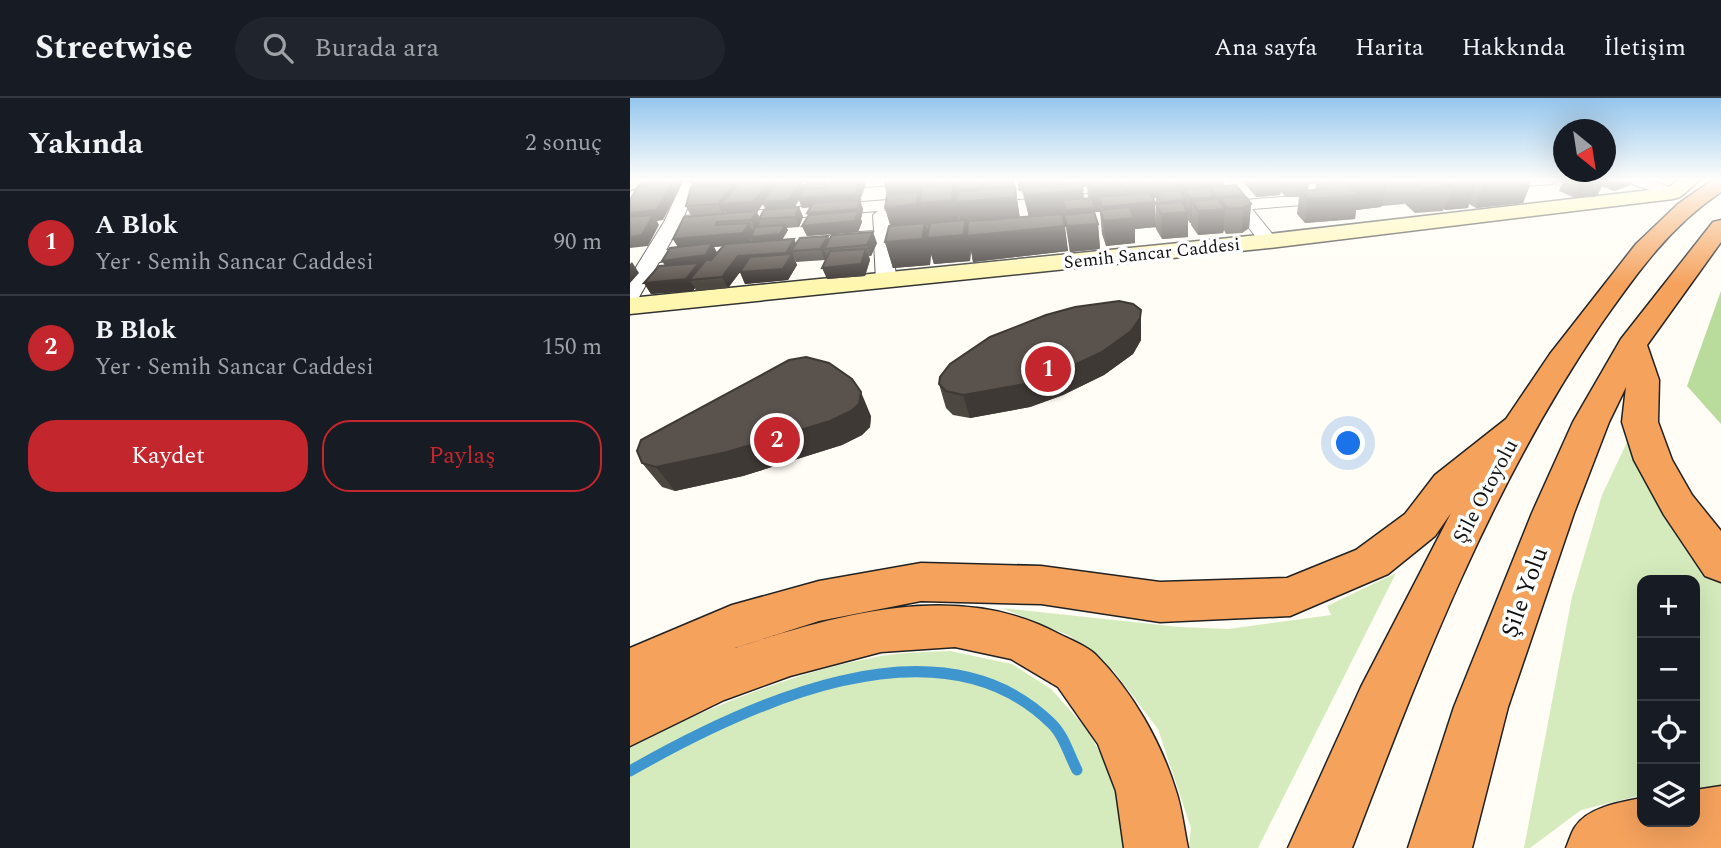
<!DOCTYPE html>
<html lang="tr">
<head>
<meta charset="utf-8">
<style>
	body { margin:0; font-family:Spectral,serif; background:#20242c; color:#f1f3f6 }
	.controls { position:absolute; right:21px; bottom:21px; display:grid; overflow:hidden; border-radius:14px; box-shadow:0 7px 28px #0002 }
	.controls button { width:63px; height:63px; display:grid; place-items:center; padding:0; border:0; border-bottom:2px solid #363941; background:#171b24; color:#f1f3f6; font:35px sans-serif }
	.compass { position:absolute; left:923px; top:21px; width:63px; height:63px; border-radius:50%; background:#171b24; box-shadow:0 7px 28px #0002; rotate:150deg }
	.you { position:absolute; left:719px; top:346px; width:24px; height:24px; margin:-18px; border:5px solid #fff; border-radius:50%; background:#1a73e8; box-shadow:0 0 0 10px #1a73e833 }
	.badge { display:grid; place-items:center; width:46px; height:46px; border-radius:50%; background:#c4262e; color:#fff; font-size:23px; font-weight:700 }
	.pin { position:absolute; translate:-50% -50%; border:4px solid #fff; box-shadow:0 2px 7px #0006 }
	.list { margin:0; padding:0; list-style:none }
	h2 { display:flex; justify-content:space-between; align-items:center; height:91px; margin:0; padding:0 28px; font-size:30px }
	h2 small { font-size:23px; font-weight:400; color:#9ea1a6 }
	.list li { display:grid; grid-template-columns:46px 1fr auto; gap:21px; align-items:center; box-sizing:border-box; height:105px; padding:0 28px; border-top:2px solid #363941 }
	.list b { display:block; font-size:26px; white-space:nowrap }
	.list p { margin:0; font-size:23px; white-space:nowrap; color:#9ea1a6 }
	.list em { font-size:23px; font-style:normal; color:#9ea1a6 }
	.actions { display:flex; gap:14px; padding:21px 28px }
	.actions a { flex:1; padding:16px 0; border:2px solid #c4262e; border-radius:28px; text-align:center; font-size:24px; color:#c4262e }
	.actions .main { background:#c4262e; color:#fff }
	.icon { flex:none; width:38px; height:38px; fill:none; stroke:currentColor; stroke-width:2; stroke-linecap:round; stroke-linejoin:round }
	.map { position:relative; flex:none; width:1091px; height:750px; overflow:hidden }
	header { display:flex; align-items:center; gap:42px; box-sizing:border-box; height:98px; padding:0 35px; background:#171b24; border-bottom:2px solid #363941 }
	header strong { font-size:33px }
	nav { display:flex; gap:38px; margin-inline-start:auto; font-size:24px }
	.search { width:490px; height:63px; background:#20242c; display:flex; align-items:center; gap:18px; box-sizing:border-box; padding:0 24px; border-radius:38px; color:#9ea1a6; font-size:26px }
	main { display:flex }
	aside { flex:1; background:#171b24 }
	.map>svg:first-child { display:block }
</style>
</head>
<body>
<header>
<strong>Streetwise</strong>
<div class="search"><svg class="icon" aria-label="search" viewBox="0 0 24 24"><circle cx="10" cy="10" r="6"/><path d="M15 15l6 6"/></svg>Burada ara</div>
<nav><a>Ana sayfa</a><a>Harita</a><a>Hakkında</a><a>İletişim</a></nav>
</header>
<main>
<aside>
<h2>Yakında<small>2 sonuç</small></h2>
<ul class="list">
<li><span class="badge">1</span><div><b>A Blok</b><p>Yer · Semih Sancar Caddesi</p></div><em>90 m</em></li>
<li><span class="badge">2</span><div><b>B Blok</b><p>Yer · Semih Sancar Caddesi</p></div><em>150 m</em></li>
</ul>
<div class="actions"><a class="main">Kaydet</a><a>Paylaş</a></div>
</aside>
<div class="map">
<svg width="1091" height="750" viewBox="0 0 1091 750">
	<rect width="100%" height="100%" fill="#fffdf5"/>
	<path fill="#d5ebbd" d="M997 344 1056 443 1091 480V691L1065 693V482H1012V697L951 712 900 750H894L942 499 972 397Z
		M766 475 628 750H559L561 730 528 631 483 572 440 538 372 510 549 529 598 531 701 517 697 508Z
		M320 553 382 566 421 591 458 632 485 685 494 750H0V647C81 609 163 574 251 558 274 554 298 554 320 553Z"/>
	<path fill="#b9dc9c" d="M1091 193V326L1057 288Z"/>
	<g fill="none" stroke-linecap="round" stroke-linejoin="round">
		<path stroke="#3f96cf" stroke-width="11" d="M0 673C114 608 308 514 421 625 434 637 439 657 447 672"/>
		<defs>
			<path id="street" d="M54 81H70L54 118 296 99 304 104 302 107 254 112 261 117 262 131 300 128 309 133 300 138 263 142 266 182 263 186H249L246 182 244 144 202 148 193 142 202 136 244 133 243 117 248 113 49 129 36 152 133 142 142 148 133 154 29 164 8 201 0 202V179L34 124Z
				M212 81H284L276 86 193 92 185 87 193 82Z
				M581 81H597L615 102 712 94 720 99 712 104 622 111 648 143 639 149 632 147 606 113 572 114 570 110 572 106 598 103Z
				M865 81H930L922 86 861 91 853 86 856 83Z
				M993 81H1016L1049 92 1051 95 1043 100 996 84Z
				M498 83 506 88 504 91 344 105 336 100 344 95Z"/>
			<path id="secondary" d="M0 81H13L7 90 0 92Z
				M1050 81H1071L1050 99 1043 101 639 150 0 216V200L639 136 1038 90Z"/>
			<path id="highway" d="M1084 81H1091V94C1040 128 1006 176 971 226 861 387 791 569 722 750H658L731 589 821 415 805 438 758 476 660 518 530 524 411 506 291 503 189 523 105 550C207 517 328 481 429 536 441 542 457 548 466 557 502 593 531 644 546 693 552 711 554 731 558 750H494L486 693 468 646 428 589 381 561 325 549 251 554 160 578 94 602 0 648V550L102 507 189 483 291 465 411 468 530 484 657 480 726 452 775 416 805 377 876 321 920 256 1006 146 1048 106Z
				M1091 122V144L1017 247 1029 282 1028 324 1042 362 1062 397 1091 433V484L1075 478 1034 417 1004 362 992 324 996 289 979 324 944 415 878 609 842 750H778L824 609 902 415 943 324 991 241 1083 124Z
				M1091 688V750H936C939 743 941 735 945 729 958 709 991 704 1012 700V724H1065V692Z"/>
		</defs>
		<use href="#street" stroke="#444" stroke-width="2"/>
		<use href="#secondary" stroke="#333" stroke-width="3"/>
		<use href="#highway" stroke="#222" stroke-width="3"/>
		<use href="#street" fill="#fff" fill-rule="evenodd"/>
		<use href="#secondary" fill="#fff6b0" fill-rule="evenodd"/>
		<use href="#highway" fill="#f5a25d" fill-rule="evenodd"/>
	</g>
	<path fill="#4d4742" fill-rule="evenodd" d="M171 81H196L195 84 173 85 174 88 199 86 202 81H235L236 86 230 102 233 111 231 121 232 124 228 134 177 138 172 128 178 118 177 115 180 109 172 110 169 102 165 109H169L173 119 169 129 156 130 158 132 152 142 166 145 200 141 247 145 241 158H239L240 162 235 178 197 181V158L195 162 166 164 164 160 167 167 158 182 115 186 110 174 98 190 66 193 65 190 63 193 21 196 14 185 35 168 48 149 43 141 96 115 95 113 93 116 61 118 56 108 64 89 60 83 149 84 172 82ZM133 106 136 112 130 120 127 114ZM93 148 87 155 84 149Z
		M253 81H297V86L298 85 297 81H327L328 83H331V81H384L390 120 399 119 392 93H389L387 81H433V85L446 84 445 81H594L593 88 614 99 621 106 619 130 612 135 596 136 594 132 593 135 568 137 561 127V125H560L558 122V139L532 141 526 131V100H523L525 104 526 129 505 131V145L476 148 472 136 470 114H465L468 126 470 151 440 154 434 118H433L438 153 343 164 341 152 340 163 304 166 301 156 300 167 263 170 255 144 261 128 255 110 257 97ZM452 89H457L458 100H454Z
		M613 81H901L902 82 893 105 846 110 839 106 838 110 815 112 813 111V113L785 115 774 105V106L752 108 751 109 726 112 725 121 675 125 667 116 669 99H656L651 94 650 97 626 99 613 84ZM686 85 685 92H678L679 86Z
		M934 81H1004L1001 87 984 93 972 88 967 98 945 100 929 93Z
		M511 212V242L503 256 474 277 433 297 400 309 340 320 323 317 316 310 309 286Z
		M241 318 240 329 232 337 212 347 113 378 45 393 32 389 12 365Z"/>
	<path fill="#3f3936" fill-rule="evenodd" d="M28 81H51L53 84 33 122 27 123 29 127 18 148 0 150V115Z
		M87 81H151L147 87 140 88 143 94 172 82 171 81H196L195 84 173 85 176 92 198 85 200 89 235 81 236 86 230 102 233 111 231 121 232 124 228 134 177 138 172 128 181 125 177 115 228 106 172 110 169 102 163 111 137 114 133 106 127 114 130 121H129L130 125 126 133 121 122 96 116 95 113 93 116 88 106 98 89 96 86 91 91 65 93 60 83ZM122 88 107 96 104 89Z
		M253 81H297L298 90 297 100 289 101 291 105 322 102V98L302 99 297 81H327L329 92H333L331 81H357L358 89H361L359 81H384L390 123 372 125 373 134 424 129 425 126 432 125V128H435L438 153 343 164 341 152 340 163 304 166 301 156 300 167 263 170 255 144 265 143V142L293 139 295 125 299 139 302 138 303 128 296 129 294 121V131L262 134 255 110 287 106V101L259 103ZM328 113 332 128H335L334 135 306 138 304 128 328 126ZM371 125V132L340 134 339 127Z
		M387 81H390L392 93H389Z
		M391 81H433L434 89Z
		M447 81H457V89H448Z
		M459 81H490L491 101 495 107 494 89 513 81H540V99L526 94V100H519L525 104 526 129 505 131V145L476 148 472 109 469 99 470 114H465L466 126H468L470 151 440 154 435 112 433 102 435 118 399 121 395 97 453 92 455 110H462Z
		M594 81 593 98 614 97 613 110 590 100V111H595L593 135 568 137V113L562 103 561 125H560V101L554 91V102H556V114H558V139L532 141 531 104 547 102V85ZM580 89 587 99 586 111H584V99L579 100Z
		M627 81H652L650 97 626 99Z
		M680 81H687L686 85 679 86Z
		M838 81H841L839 87 845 86 838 110 815 112 822 88 836 87Z
		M953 81H975L967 98 945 100Z
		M990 81H1004L1001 87 984 93Z
		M902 82 893 105 846 110 853 86Z
		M757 86 751 109 726 112 725 121 675 125 678 101 727 97 729 89Z
		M621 106 619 130 612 135 613 110Z
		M169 109 173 119 169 129 165 119Z
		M87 124 92 134 119 125 124 136 155 127 158 132 152 142 123 144 121 140 118 146 84 149 88 156 59 182 65 190 63 193 21 196 14 185 39 174 32 163 49 151 43 141 86 127Z
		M243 134 247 145 241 158 237 147Z
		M198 138 202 148 194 151 197 158 195 162 190 151Z
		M164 141 169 151 161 153 167 167 158 182 115 186 110 174 98 190 92 179 108 158Z
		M236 151 240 162 235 178 197 181 192 170Z
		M2 164 9 175 0 185V166Z
		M511 212V242L503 256 474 277 433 297 400 309 340 320 333 297Z
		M231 294 241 318 240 329 232 337 212 347 113 378 45 393 26 369Z"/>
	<path fill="#5a524d" stroke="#3f3936" stroke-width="2" d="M13 81H44L27 112 0 115V102L8 88 41 84 10 86Z
		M62 81H87L60 83Z
		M124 81H146L145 82 122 84Z
		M202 81H231L225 96 168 100 174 91 197 89Z
		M350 81 351 90 326 92V83Z
		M355 81H383V88L354 90Z
		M391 81H417L418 86 450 84 453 92 395 97Z
		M478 81 482 89 460 91 457 83Z
		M490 81H515L519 87 494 89Z
		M544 81H590L547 85Z
		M696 81H711L729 97 678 101 670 93 698 91 687 82Z
		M718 81H749L757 86 729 89Z
		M752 81H776L779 83 757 85Z
		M778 81H806L820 89 792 91Z
		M810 81H835L845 86 822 88Z
		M843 81H901L902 82 853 86Z
		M172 82 159 102 132 104 147 84Z
		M323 83 322 102 290 105 292 86Z
		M139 84 123 104 91 106 109 86Z
		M198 85 195 90 174 91 170 95 176 86Z
		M103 87 88 106 56 108 61 89Z
		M606 87 614 97 587 99 580 89Z
		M385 89 386 99 326 104 327 94Z
		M578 90 584 99 560 101 554 91Z
		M550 92 556 102 531 104 526 94Z
		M288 94 287 106 255 110 257 97Z
		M520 95 525 104 472 109 469 99Z
		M616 99 621 106 613 110 598 111 590 100Z
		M462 100 465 110 435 112 433 102Z
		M588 101 595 111 568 113 562 103Z
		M230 102 227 111 177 115 183 105Z
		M552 104 558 114 531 116 526 106Z
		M169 109 165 119 129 121 134 112Z
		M499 109 504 120 474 123 470 112Z
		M127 113 121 122 87 124 86 127 119 125 113 135 43 141 54 119Z
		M228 113 225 123 172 128 179 117Z
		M464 114 468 126 437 128 434 117Z
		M432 116 435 128 337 138 338 123Z
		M23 117 12 137 0 139V119Z
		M371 120V121L340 123V122Z
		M335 122 334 137 297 140 300 125Z
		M295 125 292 141 255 144 259 128Z
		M295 126H300L298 135Z
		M155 127 150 136 121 139 125 129Z
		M243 134 237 147 194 151 202 137Z
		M198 138 190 151 161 153 170 140Z
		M164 141 156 155 108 158 92 179 59 182 76 162H81L95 146Z
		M82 145 76 157 32 163 40 150Z
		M236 151 231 166 192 170 200 153Z
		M162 156 153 171 110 174 120 159Z
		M69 165 56 181 14 185 29 168Z
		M489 203 503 206 511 212 510 220 501 233 472 254 429 274 395 286 333 297 316 293 309 286 310 279 320 266 360 239 416 217 445 209Z
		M176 259 199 265 222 281 231 294 229 306 221 313 200 323 97 354 26 369 12 365 7 353 11 342 159 262Z"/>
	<linearGradient id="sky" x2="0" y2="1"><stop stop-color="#95c6ee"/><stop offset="0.44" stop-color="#fffefa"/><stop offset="1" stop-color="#fffefa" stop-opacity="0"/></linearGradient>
	<rect width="1091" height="186" fill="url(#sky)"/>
	<g text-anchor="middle" stroke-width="7" stroke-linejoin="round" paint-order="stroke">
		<g font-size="18" fill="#111" stroke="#fff">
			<text transform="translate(522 155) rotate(-6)" y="6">Semih Sancar Caddesi</text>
		</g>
		<g font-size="21" fill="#111" stroke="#fff">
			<text transform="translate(855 393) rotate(-62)" y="7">Şile Otoyolu</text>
		</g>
		<g font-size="24" fill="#111" stroke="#fff">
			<text transform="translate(894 494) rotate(-70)" y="8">Şile Yolu</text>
		</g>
	</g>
</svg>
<div class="controls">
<button>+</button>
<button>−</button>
<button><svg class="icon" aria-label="locate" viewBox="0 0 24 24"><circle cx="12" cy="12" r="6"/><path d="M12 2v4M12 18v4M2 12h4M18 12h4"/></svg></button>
<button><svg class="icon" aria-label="layers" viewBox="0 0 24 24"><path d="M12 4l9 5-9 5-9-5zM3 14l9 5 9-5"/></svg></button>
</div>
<svg class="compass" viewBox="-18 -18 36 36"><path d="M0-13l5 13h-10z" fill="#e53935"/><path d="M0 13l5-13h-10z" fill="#9ea1a6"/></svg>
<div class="you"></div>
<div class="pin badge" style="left:418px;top:271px">1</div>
<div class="pin badge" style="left:147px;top:342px">2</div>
</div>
</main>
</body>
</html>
